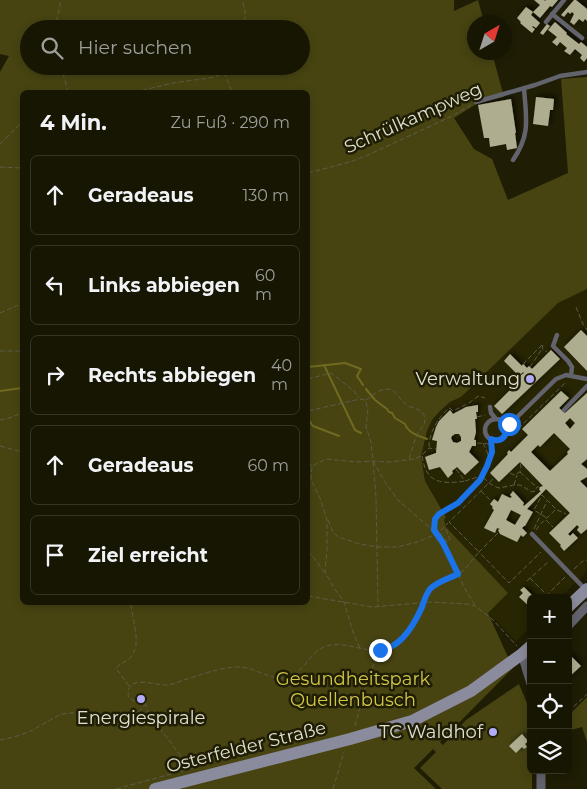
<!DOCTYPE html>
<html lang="de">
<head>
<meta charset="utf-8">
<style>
	body { margin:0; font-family:Montserrat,sans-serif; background:#242312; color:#f1f3f6 }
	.controls { position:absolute; right:15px; bottom:15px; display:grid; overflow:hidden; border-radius:8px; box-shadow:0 2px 8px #0003 }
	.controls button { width:45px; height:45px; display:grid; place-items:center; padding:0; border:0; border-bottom:1px solid #363525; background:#171603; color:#f1f3f6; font:25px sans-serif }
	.compass { position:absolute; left:467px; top:15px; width:45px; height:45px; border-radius:50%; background:#171603; box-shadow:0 2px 8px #0003; rotate:39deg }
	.stop { position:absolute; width:15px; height:15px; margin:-11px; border:4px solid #1a73e8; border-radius:50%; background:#fff }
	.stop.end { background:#1a73e8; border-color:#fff; box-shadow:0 1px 5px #0008 }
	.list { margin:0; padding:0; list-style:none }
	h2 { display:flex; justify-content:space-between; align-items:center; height:65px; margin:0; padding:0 20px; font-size:21px }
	h2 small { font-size:16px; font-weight:400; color:#9e9f9a }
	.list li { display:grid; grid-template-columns:32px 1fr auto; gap:15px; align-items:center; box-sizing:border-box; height:80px; margin:0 10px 10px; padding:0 10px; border:1px solid #363525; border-radius:8px }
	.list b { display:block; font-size:19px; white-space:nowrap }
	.list em { font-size:16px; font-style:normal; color:#9e9f9a }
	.icon { flex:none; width:28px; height:28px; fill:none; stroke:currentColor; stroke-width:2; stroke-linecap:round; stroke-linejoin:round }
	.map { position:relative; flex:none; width:587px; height:789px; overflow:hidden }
	.search { position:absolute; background:#171603; box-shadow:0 2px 8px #0003; left:20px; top:20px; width:290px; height:55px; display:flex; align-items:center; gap:12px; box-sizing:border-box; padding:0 18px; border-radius:28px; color:#9e9f9a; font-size:19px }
	.panel { position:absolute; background:#171603; box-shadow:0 2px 8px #0003; left:20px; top:90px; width:290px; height:515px; border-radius:8px }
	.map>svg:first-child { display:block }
</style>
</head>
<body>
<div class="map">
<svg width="587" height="789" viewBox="0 0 587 789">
	<defs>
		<filter id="shadow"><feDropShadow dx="2.5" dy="-2.5" stdDeviation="2.5" flood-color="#0009"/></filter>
	</defs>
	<rect width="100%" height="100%" fill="#1f1d04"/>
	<path fill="#282503" d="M587 289V571L560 598H531V627L516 641 488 613 508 593 446 527 444 520 446 516 425 481 421 456 427 431 432 420 440 411 450 402 461 397 558 303Z"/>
	<path fill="#474412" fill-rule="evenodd" d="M0 0H454V11L478 0 484 22H474V52L492 53 504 97 478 103 454 118 474 149 492 159 508 200 568 173 561 79 587 77V289L558 303 461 397 450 402 440 411 432 420 427 431 421 456 425 481 446 517 444 520 446 527 508 593 488 613 513 668 440 742 443 745 466 720 519 684 527 703 531 723V770H532V789H442L420 768 436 752 433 749 414 768 436 789H0V72L9 56 0 54ZM29 29H301V66H29ZM22 92H308V602H22Z
		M587 697V742L582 727 568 731V716Z"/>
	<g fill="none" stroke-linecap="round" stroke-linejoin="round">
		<path stroke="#706a21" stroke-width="2" d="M324 365 355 430 361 433
			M308 367 345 363 361 369 357 376 363 385
			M366 389 375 400 387 409 389 412 392 413 395 418 405 424C408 433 419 436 427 439
			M0 391 22 388
			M308 419 313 426 339 436"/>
	</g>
	<path fill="#afad90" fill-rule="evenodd" filter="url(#shadow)" d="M534 0H544L545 1 546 0H558L552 7 550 6 540 18 533 12 540 5Z
		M574 0H576L587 9V21L585 19 583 22 579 19 574 25 570 22 574 14 572 12 570 14 568 12 564 17 561 15Z
		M526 7 533 12 531 15 540 23 536 28 533 26 532 27 535 29 532 33 520 23 521 22 517 18Z
		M555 22 567 33 566 34 579 44 581 42 587 47V58L584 62 580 58 582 55 575 49 570 55 564 51 567 48 560 42 557 46 552 42 557 37 548 30Z
		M547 24 550 26 543 35 540 33Z
		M536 97 554 99 553 110H550L548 126 533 124Z
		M511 99 516 133H515L517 148 507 150 506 144 490 147 489 138H484L478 105Z
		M581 330 587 336V371L564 347Z
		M551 350 560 359 502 414 494 406 519 381 517 378 524 373 523 372 519 376 504 361 510 354 522 366 523 364 527 368 529 366 532 369Z
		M561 391 569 398 559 408 565 413 587 393V459L581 464 587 469V477L580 481 587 488V529L581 534 577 530 579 527 577 525 568 534 570 536 573 533 578 538 564 551 560 546 561 545 549 533 570 513 546 489 527 509 533 512 525 526H524L522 528 527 533 523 537 521 535 517 542 500 534 498 530 500 529 497 528 495 533 484 528 494 510 492 508 493 507 490 504 494 499 498 502 502 494 510 498 512 497 510 495 513 491 524 503 523 505 524 506 541 491 539 490 540 487 543 486 520 462 499 482 490 473 508 454 507 453 509 450 511 452 528 435 522 429ZM570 418 575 423 570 429 565 423ZM554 433 570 449 567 452 568 454 550 471 531 452 538 445 540 447ZM511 510 521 515 515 525 506 520Z
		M478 405V412H476L477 419H475L476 432 474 440H476V446H472L469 452 479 462 465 475 457 467 452 471 453 473 448 478 440 467 429 470 425 457 436 453 437 441 432 440 436 427 439 421 450 410 453 414 466 407ZM455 434H459L461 437V441L457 443 453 442 451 438 452 436Z
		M524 587 535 598H531V608L519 597 523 593 520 590Z
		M568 653 581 666 568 678Z
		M522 734 528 741 525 744 527 747 524 749 522 747 516 753 509 746Z"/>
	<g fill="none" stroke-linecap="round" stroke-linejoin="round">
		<path stroke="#5d5c46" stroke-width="1" stroke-dasharray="5 2.5" stroke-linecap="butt" d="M55 29 61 0
			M242 29C246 18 246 11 242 0
			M61 66 68 92
			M224 72 232 92
			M90 92 96 90 108 92
			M135 92 173 83 216 77 224 72 226 66
			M0 144 22 122
			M0 167 22 168
			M308 173 353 161 368 155 450 117 471 105
			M22 299 21 304 22 319
			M576 307 583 324 587 330
			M0 313 21 304
			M543 345 542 348 547 352
			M0 351H22
			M524 365V363L544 343
			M530 367 542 349
			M308 379 331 373 354 391 359 398
			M366 400C372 396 379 389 387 389 398 390 399 401 408 406 415 409 424 409 425 419 425 426 421 428 418 433 414 441 412 451 409 459
			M477 417 485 415
			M0 420 9 418 22 413
			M513 428 516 431 566 382
			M477 443 490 444 491 439
			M483 443C491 459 490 461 482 476L489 483 496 487 499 488 514 485H520L532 492 535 491 537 487
			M0 446 22 452
			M429 447C429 432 438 418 449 408L451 409 453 411 469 403 477 397 479 396 485 398
			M422 456C423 461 424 467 427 472 434 485 453 483 465 481
			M308 457 311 466
			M490 458 492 452 490 445
			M373 462 376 497 378 607
			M456 469 465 481 481 476
			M520 472 533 484 540 488
			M510 473 514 475 520 472 521 466 520 463
			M586 477 587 478
			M514 485 517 475
			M481 491 491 501
			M557 510 566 514
			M328 520 333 532 338 537 360 544 377 547H397L417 542 437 534 448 523
			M546 520 553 527
			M435 527 447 542H449L450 540 445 527
			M534 529 547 501
			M434 530V521L437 515 458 503 472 489 482 477
			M536 530C541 522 550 516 556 509L542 495 534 510 547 518
			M498 533 479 552 509 583 541 552
			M308 551 318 563 324 572
			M574 569 583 561 587 560
			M530 578 547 595 565 577
			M527 581 549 561
			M308 596 372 607 430 602 467 604 475 606 492 619 517 646
			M475 605 465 589 458 574 464 570 479 552 449 522 494 478
			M360 648 353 632 344 602 334 588 325 572 327 549V520L320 498 311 480 312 466 326 459 357 462 373 461 390 462 414 459 421 456 429 448 436 449
			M129 686 116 668C119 664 125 662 129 659 144 644 131 620 131 602
			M568 712 587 694
			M355 726 367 681 374 664 382 651
			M0 740 14 737 29 732 61 714 73 713 98 719 112 724 117 725 128 720 136 715 146 704
			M190 768 149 714 143 697 140 696 136 702 129 698C127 692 128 686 135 683 144 680 159 686 169 685 174 684 179 682 184 680 201 675 220 667 239 667 254 667 268 679 283 678 302 677 308 654 324 647 346 638 370 658 392 647 406 639 415 622 421 608 424 601 426 594 431 588 437 582 450 578 458 574L443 543 437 534 398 500 385 482 373 461 371 442 366 427 368 409 365 400 360 399 308 411
			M116 789 204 765
			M333 789 344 752"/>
		<path stroke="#63636e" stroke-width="4.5" d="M552 14 582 38
			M546 22 564 0
			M476 102 535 85 560 76 587 72
			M513 160C531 134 526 118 524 88
			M557 335 553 346 568 361 572 367 571 375
			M490 407 491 413 496 419
			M564 410 587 386
			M485 430a11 11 0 1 1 22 0a11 11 0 1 1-22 0Z
			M506 425 513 421 556 379 566 375 587 379
			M532 534 585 589"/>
		<path stroke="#63636e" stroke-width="9" d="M568 626 587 606
			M522 654 531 684
			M541 770V789"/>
		<path stroke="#8b8b9e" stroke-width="12" d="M568 607 587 589
			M155 789 350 739 412 721 471 691 522 654 531 646"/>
	</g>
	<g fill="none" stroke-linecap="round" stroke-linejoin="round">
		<path stroke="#1a73e8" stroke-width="6" d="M380 650C401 648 414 625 422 607 424 601 426 594 430 589 436 582 450 578 458 574L443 543 434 530 435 519 439 514 458 503 480 480 487 466 492 452 491 439C501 443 508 436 506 426L509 424"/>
	</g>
	<g fill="#b1adfa" stroke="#1f1d04" stroke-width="2">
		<circle cx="530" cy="379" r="5"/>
		<circle cx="141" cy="699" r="5"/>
		<circle cx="493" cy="732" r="5"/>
	</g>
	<g text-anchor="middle" stroke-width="5" stroke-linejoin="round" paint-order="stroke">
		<g font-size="18" fill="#e0e0d0" stroke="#1f1d04">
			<text transform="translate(413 118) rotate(-24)" y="6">Schrülkampweg</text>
			<text transform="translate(246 747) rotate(-14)" y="6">Osterfelder Straße</text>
		</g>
		<g font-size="18" fill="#e0e0d0" stroke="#1f1d04" text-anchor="end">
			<text x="520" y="385">Verwaltung</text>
			<text x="141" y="724" text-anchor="middle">Energiespirale</text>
			<text x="483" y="738">TC Waldhof</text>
		</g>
		<g font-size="18" fill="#d1c747" stroke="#1f1d04">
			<text x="353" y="685">Gesundheitspark<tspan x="353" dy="21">Quellenbusch</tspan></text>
		</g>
	</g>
</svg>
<div class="controls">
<button>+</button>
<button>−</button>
<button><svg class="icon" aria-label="locate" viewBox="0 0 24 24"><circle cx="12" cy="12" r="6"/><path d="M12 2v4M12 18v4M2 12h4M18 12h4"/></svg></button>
<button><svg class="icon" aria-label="layers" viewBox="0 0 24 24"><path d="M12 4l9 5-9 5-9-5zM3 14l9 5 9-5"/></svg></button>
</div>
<svg class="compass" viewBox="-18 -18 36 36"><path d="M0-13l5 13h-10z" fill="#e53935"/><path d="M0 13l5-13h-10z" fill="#9e9f9a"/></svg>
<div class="stop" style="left:509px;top:424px"></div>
<div class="stop end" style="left:380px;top:650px"></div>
<div class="search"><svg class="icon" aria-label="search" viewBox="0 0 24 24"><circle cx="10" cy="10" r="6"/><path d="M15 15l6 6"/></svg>Hier suchen</div>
<section class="panel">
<h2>4 Min.<small>Zu Fuß · 290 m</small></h2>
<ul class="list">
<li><svg class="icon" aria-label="ahead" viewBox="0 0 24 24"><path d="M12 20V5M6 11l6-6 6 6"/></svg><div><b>Geradeaus</b></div><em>130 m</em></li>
<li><svg class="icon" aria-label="left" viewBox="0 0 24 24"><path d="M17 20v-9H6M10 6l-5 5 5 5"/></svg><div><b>Links abbiegen</b></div><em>60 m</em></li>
<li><svg class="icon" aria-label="right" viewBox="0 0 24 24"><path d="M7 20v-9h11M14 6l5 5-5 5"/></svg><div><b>Rechts abbiegen</b></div><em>40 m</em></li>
<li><svg class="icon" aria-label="ahead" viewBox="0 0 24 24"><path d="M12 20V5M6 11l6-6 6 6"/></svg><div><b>Geradeaus</b></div><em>60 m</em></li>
<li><svg class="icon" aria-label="arrive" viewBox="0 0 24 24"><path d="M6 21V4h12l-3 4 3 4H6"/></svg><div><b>Ziel erreicht</b></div></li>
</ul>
</section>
</div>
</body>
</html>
